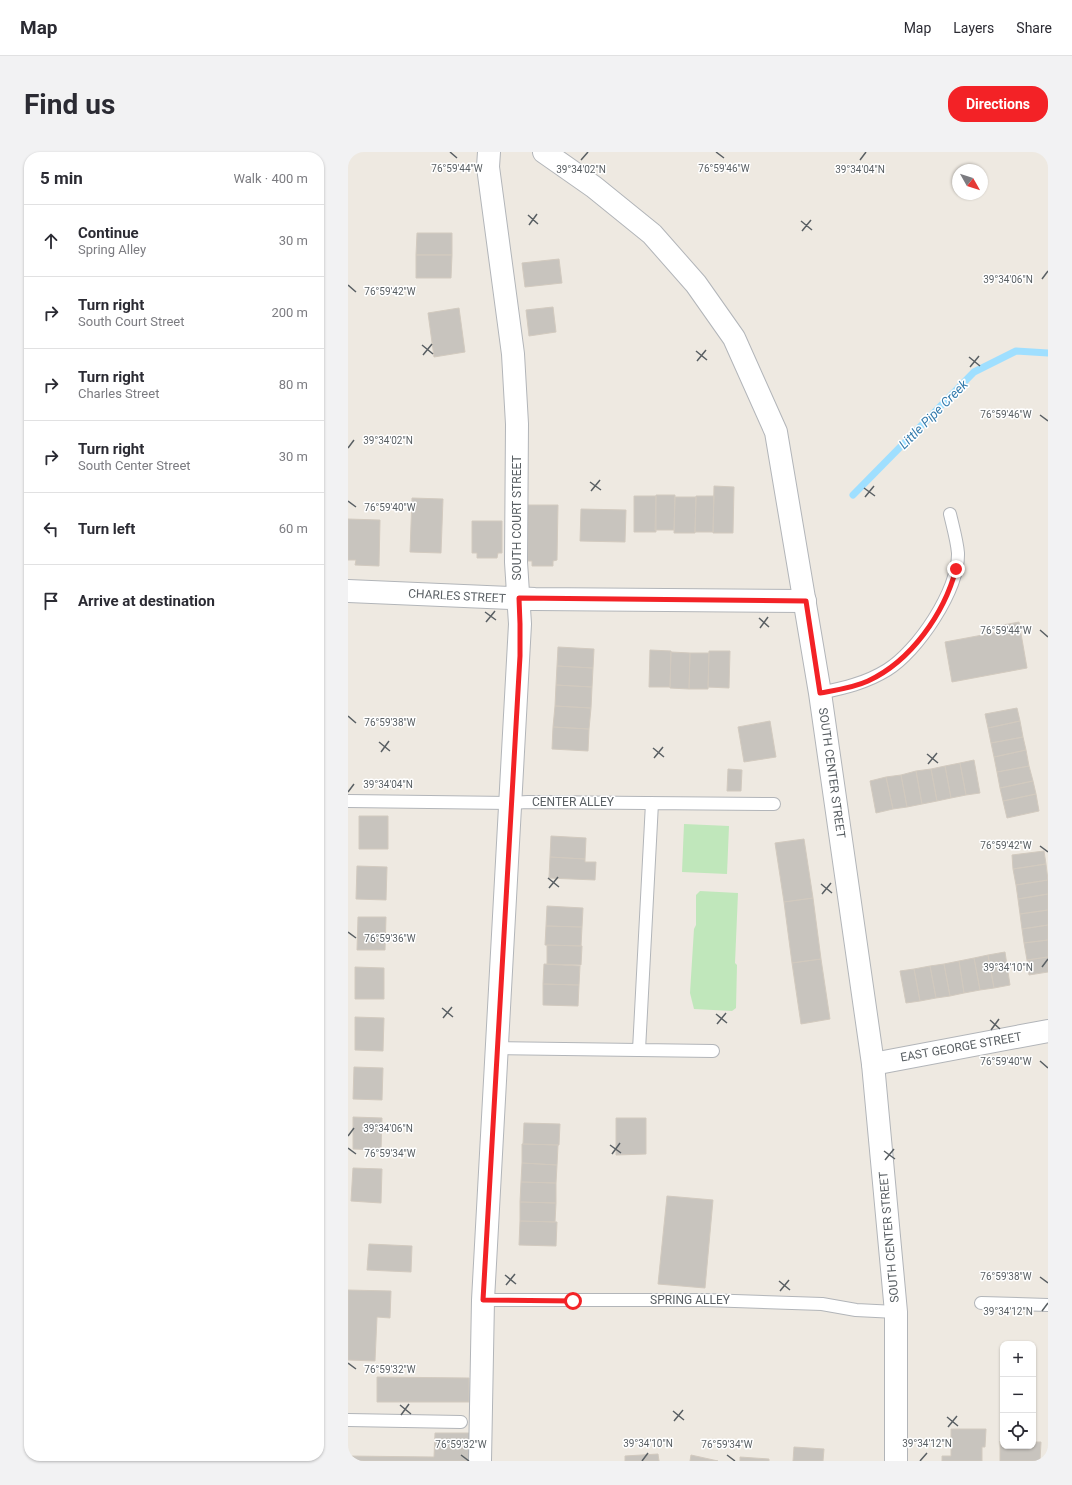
<!DOCTYPE html>
<html lang="en">
<head>
<meta charset="utf-8">
<style>
	body { margin:0; font-family:Roboto,sans-serif; background:#f2f2f3; color:#2b2b33 }
	.controls { position:absolute; right:12px; bottom:12px; display:grid; overflow:hidden; border-radius:8px; box-shadow:0 1px 3px #0004 }
	.controls button { width:36px; height:36px; display:grid; place-items:center; padding:0; border:0; border-bottom:1px solid #e1e1e2; background:#fff; color:#2b2b33; font:20px sans-serif }
	.compass { position:absolute; left:604px; top:12px; width:36px; height:36px; border-radius:50%; background:#fff; box-shadow:0 1px 3px #0004; rotate:129deg }
	.stop { position:absolute; width:12px; height:12px; margin:-9px; border:3px solid #f32226; border-radius:50%; background:#fff }
	.stop.end { background:#f32226; border-color:#fff; box-shadow:0 1px 4px #0008 }
	.list { margin:0; padding:0; list-style:none }
	h2 { display:flex; justify-content:space-between; align-items:center; height:52px; margin:0; padding:0 16px; font-size:17px }
	h2 small { font-size:13px; font-weight:400; color:#7c7c81 }
	.list li { display:grid; grid-template-columns:26px 1fr auto; gap:12px; align-items:center; box-sizing:border-box; height:72px; padding:0 16px; border-top:1px solid #e1e1e2 }
	.list b { display:block; font-size:15px; white-space:nowrap }
	.list p { margin:0; font-size:13px; white-space:nowrap; color:#7c7c81 }
	.list em { font-size:13px; font-style:normal; color:#7c7c81 }
	.icon { flex:none; width:22px; height:22px; fill:none; stroke:currentColor; stroke-width:2; stroke-linecap:round; stroke-linejoin:round }
	.map { position:relative; flex:none; width:700px; height:1309px; overflow:hidden; border-radius:16px }
	header { display:flex; align-items:center; gap:24px; box-sizing:border-box; height:56px; padding:0 20px; background:#fff; border-bottom:1px solid #e1e1e2 }
	header strong { font-size:19px }
	nav { display:flex; gap:22px; margin-inline-start:auto; font-size:14px }
	.intro { display:flex; align-items:center; justify-content:space-between; box-sizing:border-box; height:96px; padding:0 24px }
	h1 { margin:0; font-size:28px }
	.button { padding:10px 18px; border-radius:16px; background:#f32226; color:#fff; font-size:14px; font-weight:700 }
	main { display:flex; gap:24px; padding:0 24px }
	aside { flex:1; background:#fff; border-radius:16px; box-shadow:0 1px 3px #0004 }
	.map>svg:first-child { display:block }
</style>
</head>
<body>
<header>
<strong>Map</strong>
<nav><a>Map</a><a>Layers</a><a>Share</a></nav>
</header>
<div class="intro"><h1>Find us</h1><a class="button">Directions</a></div>
<main>
<aside>
<h2>5 min<small>Walk · 400 m</small></h2>
<ul class="list">
<li><svg class="icon" aria-label="ahead" viewBox="0 0 24 24"><path d="M12 20V5M6 11l6-6 6 6"/></svg><div><b>Continue</b><p>Spring Alley</p></div><em>30 m</em></li>
<li><svg class="icon" aria-label="right" viewBox="0 0 24 24"><path d="M7 20v-9h11M14 6l5 5-5 5"/></svg><div><b>Turn right</b><p>South Court Street</p></div><em>200 m</em></li>
<li><svg class="icon" aria-label="right" viewBox="0 0 24 24"><path d="M7 20v-9h11M14 6l5 5-5 5"/></svg><div><b>Turn right</b><p>Charles Street</p></div><em>80 m</em></li>
<li><svg class="icon" aria-label="right" viewBox="0 0 24 24"><path d="M7 20v-9h11M14 6l5 5-5 5"/></svg><div><b>Turn right</b><p>South Center Street</p></div><em>30 m</em></li>
<li><svg class="icon" aria-label="left" viewBox="0 0 24 24"><path d="M17 20v-9H6M10 6l-5 5 5 5"/></svg><div><b>Turn left</b></div><em>60 m</em></li>
<li><svg class="icon" aria-label="arrive" viewBox="0 0 24 24"><path d="M6 21V4h12l-3 4 3 4H6"/></svg><div><b>Arrive at destination</b></div></li>
</ul>
</aside>
<div class="map">
<svg width="700" height="1309" viewBox="0 0 700 1309">
	<rect width="100%" height="100%" fill="#eee9e1"/>
	<path fill="#c0e7bb" d="M336 672 381 674 379 722 334 720Z
		M352 739 390 741 387 811 389 813 388 856 384 859 346 857 342 841 346 777 348 773V743Z"/>
	<g fill="none" stroke-linecap="round" stroke-linejoin="round">
		<path stroke="#9fdfff" stroke-width="7" d="M505 343 626 220 668 199 700 201"/>
	</g>
	<path fill="#c8c4be" stroke="#d2cabf" d="M69 81H104V103H68Z
		M68 103H104L103 126H68Z
		M211 107 214 131 177 135 174 111Z
		M205 155 208 180 181 184 178 158Z
		M111 156 117 200 86 205 80 161Z
		M366 334 386 335 385 381H365Z
		M308 343H327L326 378H307Z
		M286 344H308V380H286Z
		M348 344H366L365 380H347Z
		M327 345H348L347 381H326Z
		M64 346 95 347 93 401 62 400Z
		M179 353H210L209 408 205 409V414H184V409H179Z
		M233 357 278 358 277 390 232 389Z
		M0 367 32 368 31 414 7 413 8 408H0Z
		M124 369H154V401H150L149 406H129V401H124Z
		M671 470 679 516 604 530 597 490 656 479 655 473Z
		M210 495 246 497 245 516 209 514Z
		M302 498 323 499 322 535H301Z
		M361 499H382L381 536 360 535Z
		M323 500 342 501 341 537 322 536Z
		M342 501H361L360 537H341Z
		M209 514 245 516 244 535 208 533Z
		M208 533 244 535 243 556 207 554Z
		M207 554 243 556 241 577 205 575Z
		M669 556 672 569 640 576 637 562Z
		M422 569 428 605 396 610 390 575Z
		M672 569 675 585 643 591 640 576Z
		M205 575 241 577 240 599 204 597Z
		M675 585 678 598 646 605 643 591Z
		M678 598 681 614 649 620 646 605Z
		M626 608 632 641 618 643 612 611Z
		M612 611 618 643 603 646 597 614Z
		M597 614 603 646 589 649 583 617Z
		M681 614 685 629 652 636 649 620Z
		M380 617 394 618 393 639H379Z
		M583 617 589 649 574 652 568 619Z
		M568 619 574 652 559 655 553 623Z
		M553 623 559 655 545 657 538 625Z
		M538 625 545 657 528 661 522 629Z
		M685 629 688 642 655 649 652 636Z
		M688 642 691 659 659 666 655 649Z
		M11 664H40V697H11Z
		M203 684 238 686 237 707 202 705Z
		M456 687 465 746 436 750 427 691Z
		M696 699 698 712 665 717 664 703Z
		M202 705 237 707V710H248L247 728 201 726Z
		M698 712 700 728 668 733 665 717Z
		M9 714 39 715 38 748 8 747Z
		M700 728V742L670 747 668 733Z
		M700 742V758L672 762 670 747Z
		M465 746 473 807 444 811 436 750Z
		M199 754 235 756 234 775 198 774Z
		M700 758V773L674 777 672 762Z
		M10 765H38L37 798H9Z
		M700 773V788L676 791 674 777Z
		M198 774 234 775 233 794 197 793Z
		M700 788V805L679 808 676 791Z
		M199 793 234 794 233 813 199 812Z
		M657 800 662 833 646 836 640 803Z
		M640 803 646 836 632 838 626 806Z
		M700 805V820L681 823 679 808Z
		M626 806 632 838 616 841 611 809Z
		M473 807 482 867 453 872 444 811Z
		M611 809 616 841 602 844 596 812Z
		M196 812 232 814 231 833 195 832Z
		M596 812 602 844 588 846 582 814Z
		M582 814 588 846 572 849 566 817Z
		M7 815 36 816V847H7Z
		M566 817 572 849 558 851 552 819Z
		M195 832 231 833 230 854 195 853Z
		M7 865 36 866 35 899 7 898Z
		M6 915 35 916 34 948 5 947Z
		M5 965 34 966 33 998 5 997Z
		M268 966H298V1002L268 1003Z
		M176 971 212 972 211 993 175 992Z
		M174 992 210 993 209 1013 174 1011Z
		M174 1011 209 1013 208 1031 173 1030Z
		M5 1016 34 1017 33 1051 3 1049Z
		M173 1030 208 1031V1051L172 1050Z
		M319 1044 365 1048 357 1136 310 1132Z
		M172 1050 208 1051 207 1070 172 1069Z
		M172 1069 209 1070 208 1094 171 1093Z
		M21 1092 64 1094 63 1120 19 1118Z
		M0 1138 43 1139 42 1166 29 1165 27 1209 0 1208Z
		M29 1225 121 1226V1250H29Z
		M603 1277H638L637 1295H634V1309H594V1304H603Z
		M87 1281H122V1309H0V1304L86 1305Z
		M652 1289H655V1294H685V1290H693L692 1309H652Z
		M446 1295 476 1297 475 1309H445Z
		M310 1302 311 1309H277V1304Z
		M343 1303 370 1309H342Z
		M392 1305 421 1307V1309H392Z"/>
	<g fill="none" stroke-linecap="round" stroke-linejoin="round">
		<defs>
			<path id="service" d="M472 541C496 536 518 531 539 518 569 500 611 438 610 401 609 389 605 375 602 362
				M0 649 162 651 180 650 426 652
				M149 896 365 899
				M291 898 304 651
				M135 1148H357L474 1152 508 1158 548 1160
				M633 1151 700 1153
				M0 1268 113 1270"/>
			<path id="minor" d="M0 439 187 447 457 449
				M525 912 700 879
				M132 1309 135 1148 172 472 168 410 169 272 165 202 140 15 141 0"/>
			<path id="tertiary" d="M196 0 246 35 304 82 348 132 386 186 428 280 472 541 525 912 548 1160V1309"/>
		</defs>
		<use href="#service" stroke="#b2b5b9" stroke-width="14"/>
		<use href="#minor" stroke="#b2b5b9" stroke-width="24"/>
		<use href="#tertiary" stroke="#b2b5b9" stroke-width="24"/>
		<use href="#service" stroke="#fff" stroke-width="12"/>
		<use href="#minor" stroke="#fff" stroke-width="22"/>
		<use href="#tertiary" stroke="#fff" stroke-width="22"/>
	</g>
	<g fill="none" stroke-linecap="round" stroke-linejoin="round">
		<path stroke="#f32226" stroke-width="5" d="M225 1149 135 1148 172 504V472L171 446 458 449 472 541C488 538 505 536 520 529 563 509 596 462 608 417"/>
	</g>
	<path fill="none" stroke="#595f63" stroke-width="1.5" d="M102 0 109 6M368 0 376 6M233 8 240 0M512 8 518 0M180 63 190 72M453 69 464 78M181 73 189 62M454 79 463 68M694 127 700 119M0 133 8 140M74 193 85 202M348 199 359 208M75 203 84 192M621 205 632 214M349 209 358 198M622 215 631 204M692 263 700 269M0 296 6 288M242 330 253 338M516 336 527 344M243 339 252 328M517 345 526 334M0 349 8 355M137 460 148 468M411 466 421 475M138 470 147 459M412 476 420 465M692 478 700 485M0 564 8 571M31 590 42 599M305 596 316 605M33 600 41 589M579 602 590 611M306 606 315 595M580 612 589 601M0 640 6 632M692 694 700 700M200 726 211 735M473 732 484 741M201 736 210 725M474 742 483 731M0 780 8 786M694 815 700 807M94 856 105 865M368 862 379 871M95 866 104 855M642 868 652 877M369 872 378 861M643 878 651 867M692 909 700 916M0 984 6 976M262 993 273 1001M0 996 8 1002M536 999 547 1007M264 1002 272 991M537 1008 546 997M157 1123 168 1132M692 1125 700 1131M431 1129 442 1138M158 1133 167 1122M432 1139 441 1128M694 1159 700 1151M0 1211 8 1217M52 1253 63 1262M325 1259 336 1268M53 1263 61 1252M599 1265 610 1274M326 1269 335 1258M600 1275 609 1264M113 1303 121 1309M379 1303 387 1309M294 1309 300 1301M572 1309 579 1301"/>
	<g text-anchor="middle" stroke-width="3" stroke-linejoin="round" paint-order="stroke">
		<g font-size="12" fill="#595f63" stroke="#fff">
			<text transform="translate(169 366) rotate(-90)" y="4">SOUTH COURT STREET</text>
			<text transform="translate(109 444) rotate(3)" y="4">CHARLES STREET</text>
			<text transform="translate(484 621) rotate(82)" y="4">SOUTH CENTER STREET</text>
			<text x="225" y="654">CENTER ALLEY</text>
			<text transform="translate(613 895) rotate(-10)" y="4">EAST GEORGE STREET</text>
			<text transform="translate(541 1085) rotate(-95)" y="4">SOUTH CENTER STREET</text>
			<text x="342" y="1152">SPRING ALLEY</text>
		</g>
		<g font-size="13" font-style="italic" fill="#357cad" stroke="#fff">
			<text transform="translate(585 262) rotate(-45)" y="5">Little Pipe Creek</text>
		</g>
	</g>
	<g font-size="10" text-anchor="middle" fill="#595f63" stroke="#fff" stroke-width="3" stroke-linejoin="round" paint-order="stroke">
		<text x="109" y="20">76°59'44"W</text>
		<text x="376" y="20">76°59'46"W</text>
		<text x="233" y="21">39°34'02"N</text>
		<text x="512" y="21">39°34'04"N</text>
		<text x="660" y="131">39°34'06"N</text>
		<text x="42" y="143">76°59'42"W</text>
		<text x="658" y="266">76°59'46"W</text>
		<text x="40" y="292">39°34'02"N</text>
		<text x="42" y="359">76°59'40"W</text>
		<text x="658" y="482">76°59'44"W</text>
		<text x="42" y="574">76°59'38"W</text>
		<text x="40" y="636">39°34'04"N</text>
		<text x="658" y="697">76°59'42"W</text>
		<text x="42" y="790">76°59'36"W</text>
		<text x="660" y="819">39°34'10"N</text>
		<text x="658" y="913">76°59'40"W</text>
		<text x="40" y="980">39°34'06"N</text>
		<text x="42" y="1005">76°59'34"W</text>
		<text x="658" y="1128">76°59'38"W</text>
		<text x="660" y="1163">39°34'12"N</text>
		<text x="42" y="1221">76°59'32"W</text>
		<text x="300" y="1295">39°34'10"N</text>
		<text x="579" y="1295">39°34'12"N</text>
		<text x="113" y="1296">76°59'32"W</text>
		<text x="379" y="1296">76°59'34"W</text>
	</g>
</svg>
<div class="controls">
<button>+</button>
<button>−</button>
<button><svg class="icon" aria-label="locate" viewBox="0 0 24 24"><circle cx="12" cy="12" r="6"/><path d="M12 2v4M12 18v4M2 12h4M18 12h4"/></svg></button>
</div>
<svg class="compass" viewBox="-18 -18 36 36"><path d="M0-13l5 13h-10z" fill="#e53935"/><path d="M0 13l5-13h-10z" fill="#7c7c81"/></svg>
<div class="stop" style="left:225px;top:1149px"></div>
<div class="stop end" style="left:608px;top:417px"></div>
</div>
</main>
</body>
</html>
